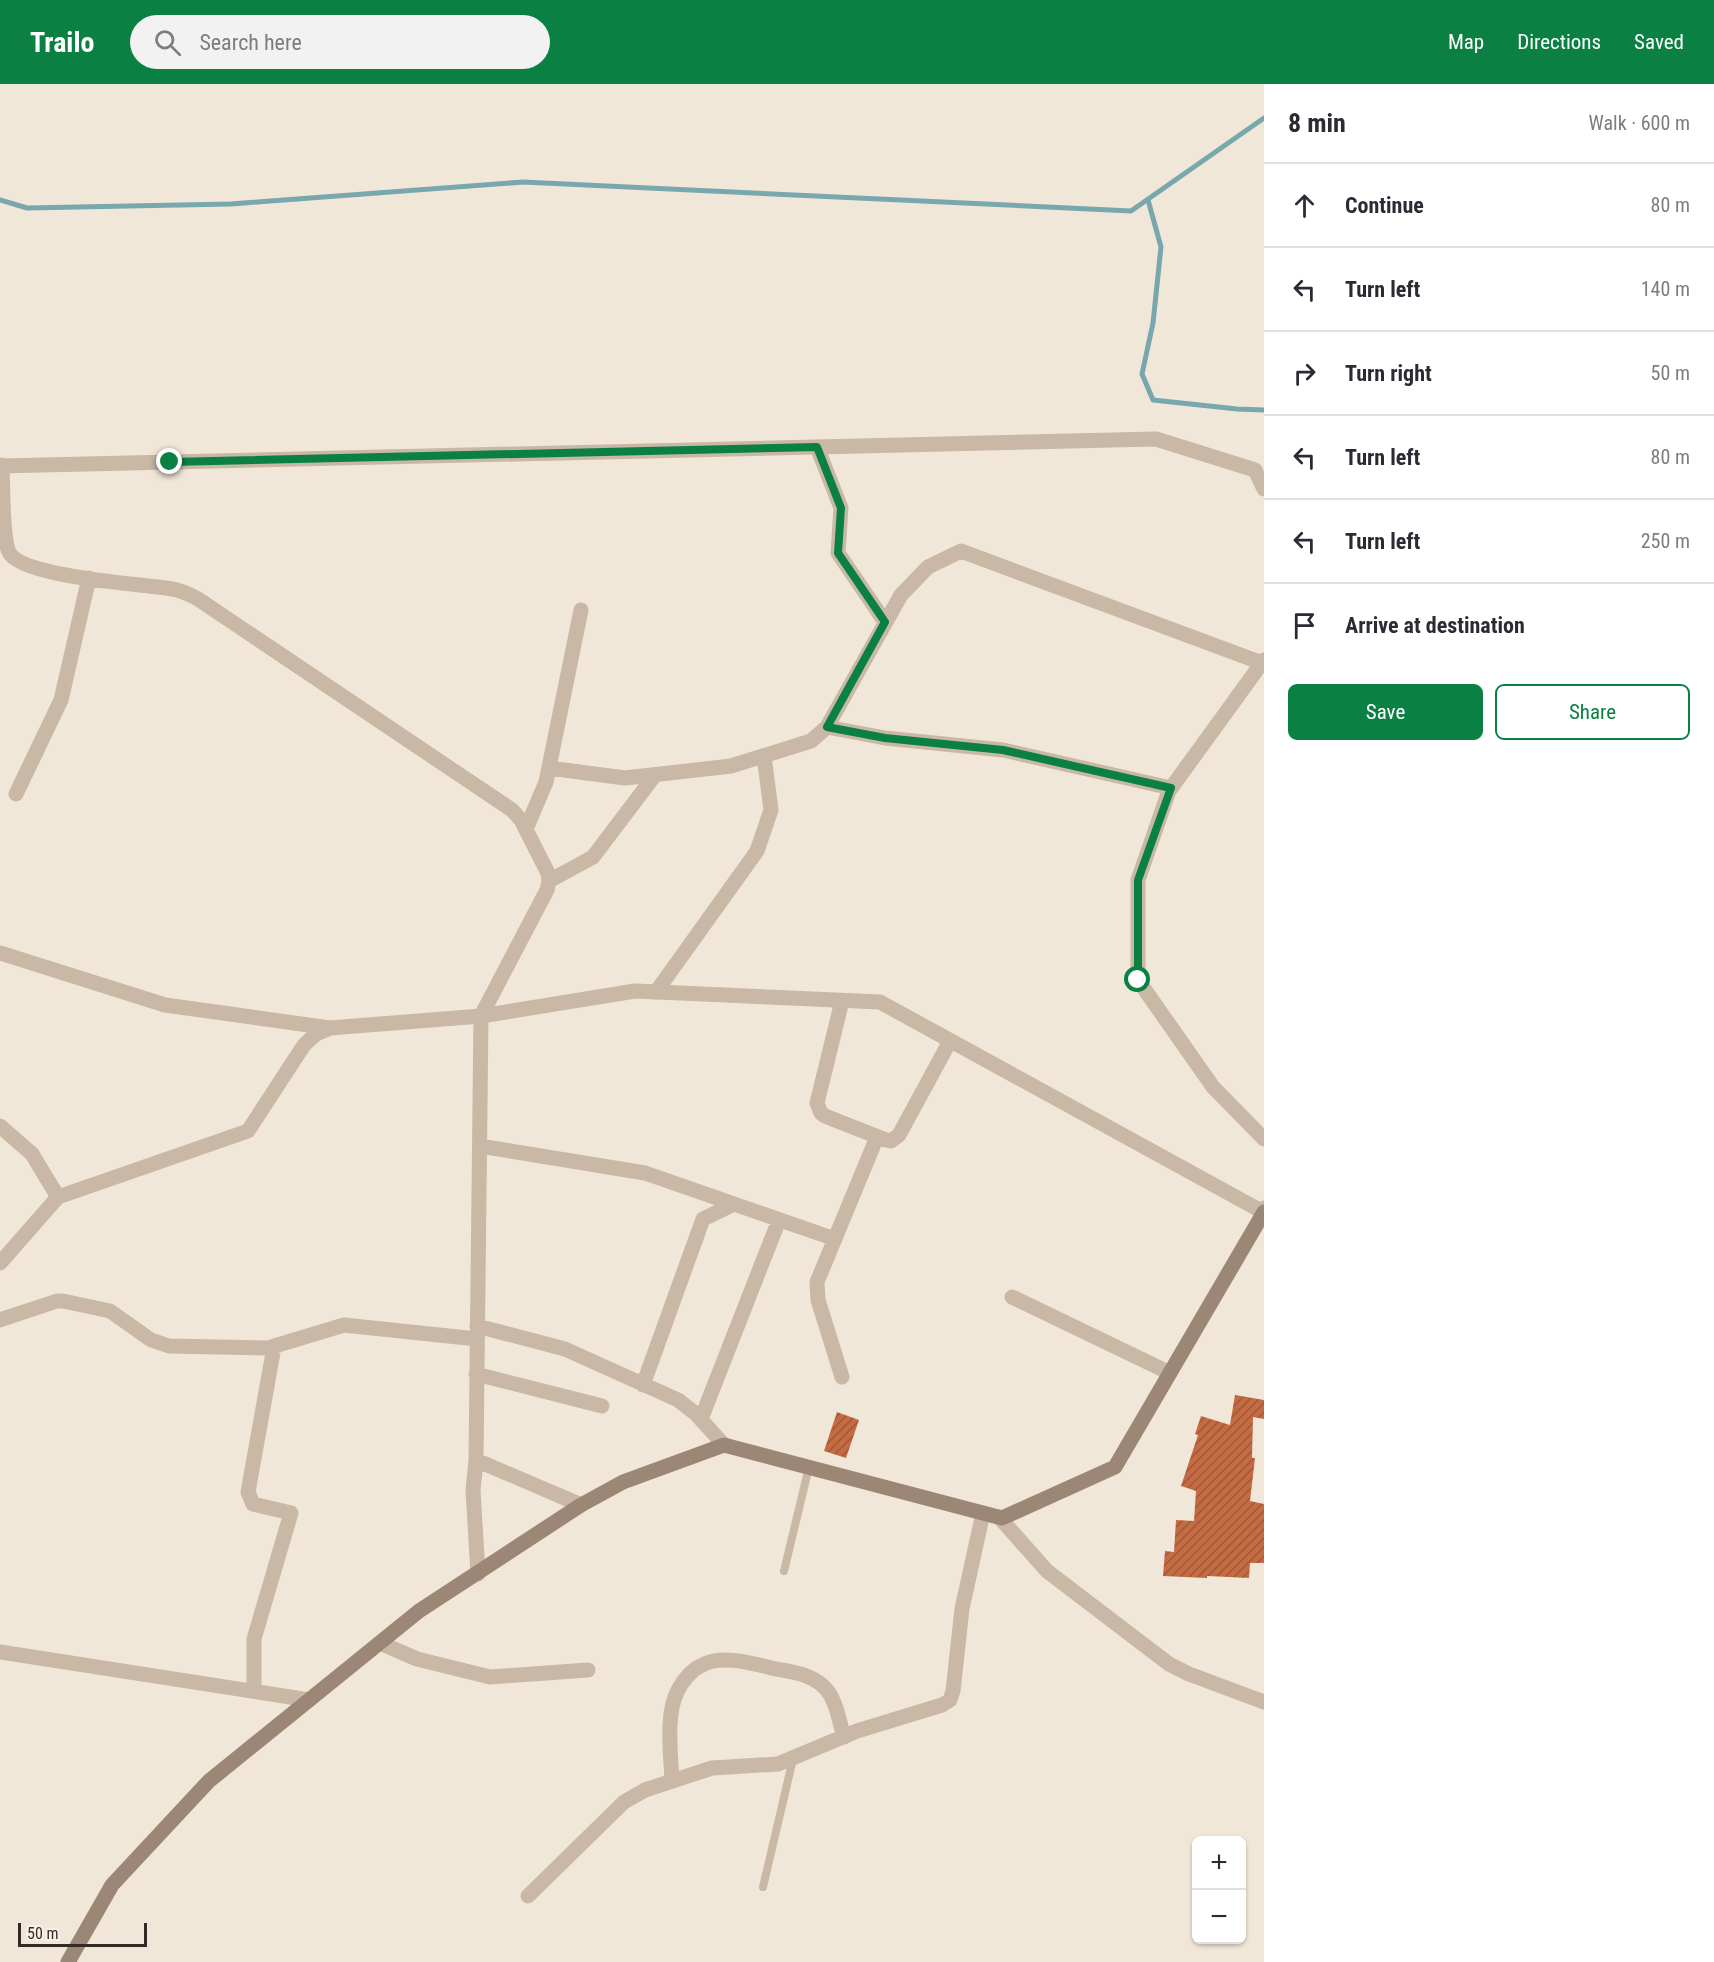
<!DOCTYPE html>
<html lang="en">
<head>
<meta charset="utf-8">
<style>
	body { margin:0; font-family:"Roboto Condensed",sans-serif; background:#f2f2f3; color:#2b2b33 }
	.controls { position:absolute; right:18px; bottom:18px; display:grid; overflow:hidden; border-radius:9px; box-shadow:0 2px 4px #0004 }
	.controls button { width:54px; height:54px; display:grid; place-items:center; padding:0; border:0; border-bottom:2px solid #e1e1e2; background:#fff; color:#2b2b33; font:30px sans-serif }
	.scale { position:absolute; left:18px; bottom:15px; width:129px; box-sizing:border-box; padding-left:6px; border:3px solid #342b26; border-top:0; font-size:16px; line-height:21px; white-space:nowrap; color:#342b26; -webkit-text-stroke:4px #f9f1e4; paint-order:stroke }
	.stop { position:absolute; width:18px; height:18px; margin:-14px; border:4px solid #0b8043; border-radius:50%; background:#fff }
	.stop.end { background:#0b8043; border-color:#fff; box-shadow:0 2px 6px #0008 }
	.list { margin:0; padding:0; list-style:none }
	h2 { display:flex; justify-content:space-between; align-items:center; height:78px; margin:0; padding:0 24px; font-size:26px }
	h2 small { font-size:20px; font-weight:400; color:#7c7c81 }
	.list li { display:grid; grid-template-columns:39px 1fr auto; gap:18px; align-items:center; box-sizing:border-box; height:84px; padding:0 24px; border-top:2px solid #e1e1e2 }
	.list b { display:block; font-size:22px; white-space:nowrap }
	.list em { font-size:20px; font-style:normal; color:#7c7c81 }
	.actions { display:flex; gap:12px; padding:18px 24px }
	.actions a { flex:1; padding:14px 0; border:2px solid #0b8043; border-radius:9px; text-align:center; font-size:21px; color:#0b8043 }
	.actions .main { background:#0b8043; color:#fff }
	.icon { flex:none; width:33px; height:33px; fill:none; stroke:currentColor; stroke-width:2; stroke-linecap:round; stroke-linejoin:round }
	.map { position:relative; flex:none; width:1264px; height:1878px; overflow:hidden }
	header { display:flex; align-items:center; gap:36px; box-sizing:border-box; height:84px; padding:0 30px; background:#0b8043; color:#fff }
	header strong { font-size:28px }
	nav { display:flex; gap:33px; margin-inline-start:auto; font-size:21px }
	.search { width:420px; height:54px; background:#f2f2f3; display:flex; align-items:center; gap:15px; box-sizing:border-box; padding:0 21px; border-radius:33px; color:#7c7c81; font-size:22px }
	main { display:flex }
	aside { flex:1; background:#fff }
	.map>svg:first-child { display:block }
</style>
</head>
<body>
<header>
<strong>Trailo</strong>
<div class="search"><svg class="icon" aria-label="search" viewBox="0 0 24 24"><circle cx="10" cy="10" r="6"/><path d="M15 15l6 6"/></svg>Search here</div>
<nav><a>Map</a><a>Directions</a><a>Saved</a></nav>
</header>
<main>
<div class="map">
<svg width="1264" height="1878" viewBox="0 0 1264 1878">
	<defs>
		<pattern id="building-hatch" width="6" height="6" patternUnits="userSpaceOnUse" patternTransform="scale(1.5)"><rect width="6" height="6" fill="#c56b43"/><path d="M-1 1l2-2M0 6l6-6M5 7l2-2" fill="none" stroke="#a15838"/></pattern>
	</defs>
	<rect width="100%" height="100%" fill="#f1e7d8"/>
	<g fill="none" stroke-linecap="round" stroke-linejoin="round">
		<path stroke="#78a7ad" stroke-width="5" d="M0 116 27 124 231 120 523 98 1131 127 1264 34
			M1148 116 1161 163 1153 239 1142 290 1153 316 1237 325 1264 326"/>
	</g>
	<path fill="url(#building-hatch)" d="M1235 1311 1264 1316V1335L1253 1333 1252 1374H1255L1250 1417 1264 1420V1479H1250L1249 1494 1207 1492V1494L1163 1492 1165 1467 1174 1468 1176 1436 1194 1437 1196 1407 1181 1402 1198 1351 1195 1350 1201 1332 1230 1341Z
		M837 1328 859 1336 846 1374 824 1367Z"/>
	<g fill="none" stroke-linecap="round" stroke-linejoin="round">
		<path stroke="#c8b8a5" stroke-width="8" d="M784 1487 809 1383
			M763 1803 793 1675"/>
		<path stroke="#c8b8a5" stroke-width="15" d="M817 363 841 424 838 469 885 538
			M2 381C3 401 2 454 9 468 20 493 143 500 172 505 182 506 190 511 198 515L512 726 521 736 548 789 549 797 547 806 481 932 476 1376 473 1406 478 1490
			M827 643 885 654 1003 666 1171 704
			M549 684 625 694 731 682 811 657 827 643 901 511 928 483 961 467 1262 579
			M16 710 61 616 89 494
			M526 745 546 698 581 526
			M549 797 593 773 655 691
			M0 869 165 921 330 944
			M656 908 757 767 771 726 764 672
			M842 917 817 1019 821 1029 825 1032 886 1056 891 1057 899 1051 950 957
			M0 1042 32 1070 58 1113
			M480 1062 645 1089 835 1155
			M1012 1213 1170 1289
			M0 1236 57 1217H63L110 1227 151 1256 169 1262 268 1264 344 1241 477 1255
			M477 1242 565 1265 678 1316 695 1329 724 1361
			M476 1290 602 1322
			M842 1293 818 1216 817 1198 877 1053
			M643 1301 703 1135 734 1120
			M701 1335 779 1136
			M476 1376 581 1421
			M999 1433 1047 1487 1169 1580 1189 1590 1264 1618
			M380 1559 417 1575 490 1593 588 1586
			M0 1568 309 1616
			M254 1607V1555L291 1429 253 1420 248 1408 274 1263
			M672 1697C671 1671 665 1630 678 1606 701 1563 738 1576 776 1585 792 1588 810 1590 823 1602 836 1613 839 1637 844 1653
			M528 1812 624 1718 645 1706 712 1684 778 1680 857 1647 942 1621 950 1616 953 1607 962 1525 983 1429"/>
		<path stroke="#c8b8a5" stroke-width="15" d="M0 382 1156 355 1255 386 1264 405
			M1264 576 1169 707 1138 796V896L1213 1003 1264 1055
			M0 1179 58 1113 248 1047 304 961 316 950 330 944 481 932 635 907 880 918 1263 1128 1264 1124"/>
		<path stroke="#9c8776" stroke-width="15" d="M68 1878 112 1801 209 1697 419 1527 581 1421 623 1398 724 1361 1002 1434 1115 1383 1264 1128"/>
	</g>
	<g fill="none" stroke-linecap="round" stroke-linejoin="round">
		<path stroke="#0b8043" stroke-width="8" d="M170 378 817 363 841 424 838 469 885 538 827 643 885 654 1003 666 1171 704 1138 796V896"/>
	</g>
</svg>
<div class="controls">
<button>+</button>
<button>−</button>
</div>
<div class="scale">50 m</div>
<div class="stop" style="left:1138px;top:896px"></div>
<div class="stop end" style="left:170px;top:378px"></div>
</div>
<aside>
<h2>8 min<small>Walk · 600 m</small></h2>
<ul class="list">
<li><svg class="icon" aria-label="ahead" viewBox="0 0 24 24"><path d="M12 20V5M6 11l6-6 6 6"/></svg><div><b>Continue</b></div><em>80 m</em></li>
<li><svg class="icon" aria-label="left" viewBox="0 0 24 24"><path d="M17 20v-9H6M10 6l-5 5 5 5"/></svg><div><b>Turn left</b></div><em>140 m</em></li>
<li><svg class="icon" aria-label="right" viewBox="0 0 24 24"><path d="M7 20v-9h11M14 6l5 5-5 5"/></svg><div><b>Turn right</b></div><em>50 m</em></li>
<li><svg class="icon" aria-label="left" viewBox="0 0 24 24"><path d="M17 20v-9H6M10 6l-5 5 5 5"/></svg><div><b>Turn left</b></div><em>80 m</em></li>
<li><svg class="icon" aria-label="left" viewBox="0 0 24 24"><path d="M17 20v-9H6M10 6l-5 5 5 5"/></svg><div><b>Turn left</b></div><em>250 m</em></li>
<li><svg class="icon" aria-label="arrive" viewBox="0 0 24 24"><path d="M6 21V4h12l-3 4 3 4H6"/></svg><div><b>Arrive at destination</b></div></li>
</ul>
<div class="actions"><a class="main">Save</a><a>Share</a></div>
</aside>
</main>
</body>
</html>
